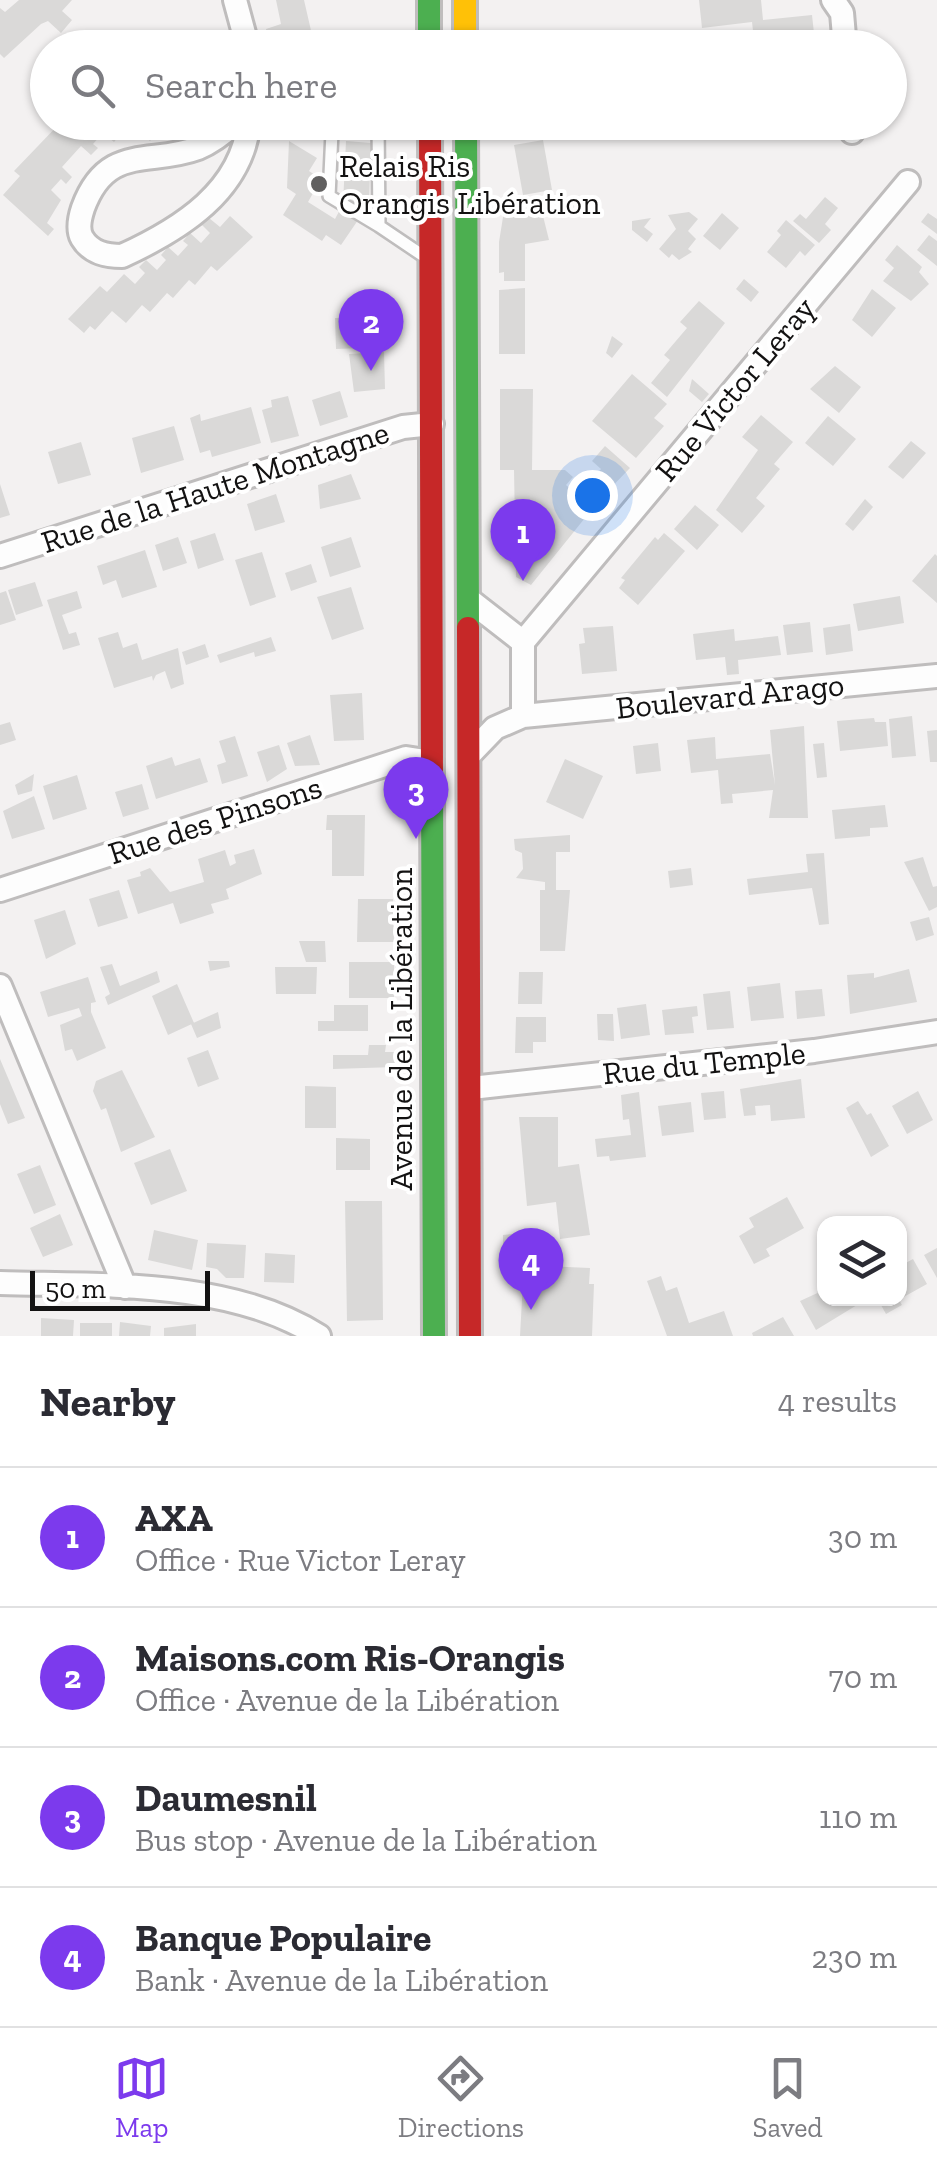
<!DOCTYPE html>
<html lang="en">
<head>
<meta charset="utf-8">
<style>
	body { margin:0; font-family:"Zilla Slab",serif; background:#f7f7f7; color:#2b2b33 }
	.controls { position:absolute; right:30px; bottom:30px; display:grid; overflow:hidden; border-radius:20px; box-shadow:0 2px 8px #0004 }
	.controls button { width:90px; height:90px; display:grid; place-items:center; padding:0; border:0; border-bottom:2px solid #e1e1e2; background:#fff; color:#2b2b33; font:50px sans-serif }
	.scale { position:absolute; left:30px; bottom:25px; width:180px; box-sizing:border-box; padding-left:10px; border:5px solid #131212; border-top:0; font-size:28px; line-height:35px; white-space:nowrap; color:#131212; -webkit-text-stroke:8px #fff; paint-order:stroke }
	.you { position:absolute; left:592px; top:495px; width:35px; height:35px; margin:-25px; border:8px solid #fff; border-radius:50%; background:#1a73e8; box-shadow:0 0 0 15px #1a73e833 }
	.badge { display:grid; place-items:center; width:65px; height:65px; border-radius:50%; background:#7c3aed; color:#fff; font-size:32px; font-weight:700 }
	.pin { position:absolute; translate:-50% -82px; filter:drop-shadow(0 2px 5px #0008) }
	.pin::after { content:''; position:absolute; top:52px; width:35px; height:30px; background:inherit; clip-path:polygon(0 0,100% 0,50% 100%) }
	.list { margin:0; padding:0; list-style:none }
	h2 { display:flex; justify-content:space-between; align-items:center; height:130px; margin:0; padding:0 40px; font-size:42px }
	h2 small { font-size:32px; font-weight:400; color:#7c7c81 }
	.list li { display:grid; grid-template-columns:65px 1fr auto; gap:30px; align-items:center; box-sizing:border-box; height:140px; padding:0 40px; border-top:2px solid #e1e1e2 }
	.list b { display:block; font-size:38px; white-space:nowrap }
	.list p { margin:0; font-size:32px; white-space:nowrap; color:#7c7c81 }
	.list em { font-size:32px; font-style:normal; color:#7c7c81 }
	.icon { flex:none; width:55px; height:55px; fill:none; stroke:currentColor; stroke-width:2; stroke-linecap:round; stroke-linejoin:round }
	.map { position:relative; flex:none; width:937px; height:1336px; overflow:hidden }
	.search { position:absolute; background:#fff; box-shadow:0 2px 8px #0004; left:30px; right:30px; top:30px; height:110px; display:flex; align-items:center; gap:25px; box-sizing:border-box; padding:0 35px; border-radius:55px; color:#7c7c81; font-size:38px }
	.sheet { height:690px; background:#fff }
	nav { display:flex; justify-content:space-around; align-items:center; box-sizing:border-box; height:140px; border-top:2px solid #e1e1e2; background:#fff; font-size:28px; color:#7c7c81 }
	nav a { display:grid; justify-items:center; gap:5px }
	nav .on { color:#7c3aed }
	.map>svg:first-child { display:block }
</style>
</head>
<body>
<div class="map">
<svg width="937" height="1336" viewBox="0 0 937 1336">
	<rect width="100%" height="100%" fill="#f3f1f1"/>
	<path fill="#dad9d8" d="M19 0H72L62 11 72 20 61 33 48 21 41 24 4 58 0 54V8L5 12Z
		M276 0H304L315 48H269L266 29 281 24Z
		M699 0H761L763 20 812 15 815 42 823 41 824 48H755L752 22 702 28Z
		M61 122H167L150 141 137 129 126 140 120 135 114 142 103 133 93 144 98 148 91 155 81 146 62 167 72 177 66 184 61 179 51 190 61 200 47 223 54 229 48 236 3 195 20 176 14 171Z
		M167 122H191L182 136Z
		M543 140 552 190 523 195 514 145Z
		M289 141 317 158 309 171 321 179 308 202 335 219 343 204 346 141 371 143 369 204 341 245 326 235 322 241 283 215 296 194 287 188Z
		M825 197 838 208 825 224 831 230 819 243 793 221 800 214 806 219Z
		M540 204 549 240 525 244V281H504V272L499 273V242L504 211Z
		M689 212 698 219 688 231 696 239 688 249 692 252 679 260 672 254 669 258 659 249 676 229 668 215Z
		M722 213 739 228 720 250 703 236Z
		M928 213 937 219V234L921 222Z
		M230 216 253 237 217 271 211 266 195 285 189 280 173 298 167 293 150 312 142 305 126 323 112 311 95 330 90 326 84 333 68 319 100 286 107 292 124 274 135 284 145 273 139 267 146 260 157 270 166 260 161 255 168 247 178 256 188 245 183 241 190 233 201 243 210 233 202 225 209 218 220 227Z
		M651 218 644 227 653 234 647 242 632 230V221Z
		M786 220 815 245 805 256 800 251 786 268 767 252 781 235 777 231Z
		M929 235 937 241V266L917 250Z
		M897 245 922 267 919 272 929 284 911 301 883 281 894 268 885 260Z
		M744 279 759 292 751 302 736 289Z
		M525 288V354H499V290Z
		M872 289 896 308 872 337 852 320Z
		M699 301 725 323 667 397 651 383 670 360 664 355 687 328 680 322Z
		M362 317V332L367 337 362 348 336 349 335 318Z
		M612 336 623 344 612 358 606 353Z
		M384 352 385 389 354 392 349 354Z
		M835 366 861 387 839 413 810 389Z
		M632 374 667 404 654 418 664 426 636 458 592 421Z
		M692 379 709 394 702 402 689 391Z
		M500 389H533L532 470H565L573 477 566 485 593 508 531 585 516 577 514 470H500Z
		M340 391 348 417 320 426 312 400Z
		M288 396 299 436 271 443 262 410 272 407 271 400Z
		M251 407 261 443 212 457 210 450 200 453 190 418 200 414 201 421Z
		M761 415 793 442 774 464 780 469 756 498 765 506 742 533 716 510 758 450 742 437Z
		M828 416 856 439 833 466 805 443Z
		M174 426 184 460 141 473 132 438Z
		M911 441 926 453 903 479 888 467Z
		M81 442 91 475 58 484 48 452Z
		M605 446 630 468 602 497 588 485 601 469 592 461Z
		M351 474 361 499 320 509 318 485Z
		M0 484 10 515 0 518Z
		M276 494 285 522 255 531 247 504Z
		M865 499 873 507 853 531 845 524Z
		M695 505 719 525 697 550 674 529Z
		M215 533 224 560 198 569 190 541Z
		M664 533 685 551 638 605 619 588 625 580 621 578 655 537 658 540Z
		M178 537 187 563 163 571 155 545Z
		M351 537 361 567 330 577 321 547Z
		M145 550 157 587 122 598 116 580 103 585 97 566Z
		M262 552 276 597 250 606 235 560Z
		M935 554 937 556V603L912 581Z
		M311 564 317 582 291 591 285 573Z
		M35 582 43 606 16 615 8 590Z
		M351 587 364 629 332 640 317 597Z
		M6 591 16 620 0 625V593Z
		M77 591 82 608 62 615 69 634 76 632 80 645 63 650 47 600Z
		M900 596 904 623 858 631 853 604Z
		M810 622 813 652 787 655 783 625Z
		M850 624 853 651 826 655 823 628Z
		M613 626 617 671 582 674 579 644 585 643 583 628Z
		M734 629 735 641 778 636 781 655 738 660 739 674 727 675 725 657 696 660 693 634Z
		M118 632 123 648 137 643 142 660 178 648 184 684 171 689 165 671 156 675 153 681 152 676 114 688 98 638Z
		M271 637 276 651 255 657 254 652 220 663 217 655Z
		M205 644 209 657 186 665 182 652Z
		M362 693 364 740 334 741 330 695Z
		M912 716 916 756 892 758 889 719Z
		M874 718 875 722H886L888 746 840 751 837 721Z
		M10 722 16 740 0 745V725Z
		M804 726 808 818H769L773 790 732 794 733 803 721 804 718 770 691 773 687 740 715 737 716 759 770 754 775 785 770 730Z
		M937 730V762H930L927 731Z
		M310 735 320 765 295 766 287 743Z
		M235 736 248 776 222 784 217 765 226 762 219 741Z
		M658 743 661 771 636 774 633 746Z
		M824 743 827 777 817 778 813 744Z
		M279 745 287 769 267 782 257 752Z
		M172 757 175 766 200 758 208 782 156 799 146 766Z
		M565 759 603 776 583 819 546 802Z
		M34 774 32 791 18 795 15 785Z
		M77 775 87 809 53 820 43 786Z
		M142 784 149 809 123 817 115 792Z
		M34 796 45 829 12 839 3 811Z
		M885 805 888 827 870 828V836L835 839 832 810Z
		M327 815H365L364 876H332V830H326Z
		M570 835V852H556V890H570L565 951H540V890H545V882L516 878 523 869 522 853 515 850 514 839Z
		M254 849 262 874 226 889 229 899 211 904 214 913 180 924 173 903 138 914 127 880 141 876 140 872 150 868 170 892 204 882 198 859 225 850 230 866 236 863 234 855Z
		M824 853 829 924 819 925 812 888 749 895 747 879 808 872 806 854Z
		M923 857 933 887 937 886V907L929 911 904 862Z
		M691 868 693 885 670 888 668 871Z
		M119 890 128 918 98 927 89 899Z
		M358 899H393L394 942H357Z
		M65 910 76 944 46 959 34 920Z
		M929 917 934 935 916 941 910 922Z
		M299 941H325L326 962H306Z
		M208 961H229L230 967 210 971Z
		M349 962H394V998H349Z
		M112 964 120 986 157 971 160 982 108 1005 105 997 110 994 100 967Z
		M275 967H317L316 994H276Z
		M909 969 917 1002 850 1014 847 975 874 973V978Z
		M519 972H543L542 1004H518Z
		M88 977 96 1002 91 1003V1012L106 1048 77 1061 72 1049 65 1051 60 1025 82 1016 79 1008 48 1017 40 992Z
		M780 983 784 1018 751 1021 747 987Z
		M177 984 194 1023 168 1035 152 996Z
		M822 989 825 1016 797 1019 795 991Z
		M730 991 734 1028 707 1030 703 994Z
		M646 1004 650 1035 621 1039 617 1008Z
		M334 1005H368V1031H318V1021H334Z
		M697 1006 698 1016 692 1017 694 1033 665 1035 662 1010Z
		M218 1012 221 1028 197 1038 191 1024Z
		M597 1014H613L614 1041 598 1040Z
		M516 1017H546V1042H533V1053H515Z
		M369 1045H386L385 1052H394L395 1067 333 1069V1055H368Z
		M208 1050 219 1079 198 1087 187 1058Z
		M0 1059 25 1118 8 1124 0 1104Z
		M122 1070 155 1137 121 1152 106 1108 101 1110 93 1091 96 1081Z
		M801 1079 805 1118 771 1121 770 1105 755 1106 756 1115 744 1116 740 1089Z
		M305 1086 336 1087V1128H305Z
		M724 1091 726 1118 704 1120 701 1093Z
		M918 1091 933 1120 907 1134 892 1106Z
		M639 1092 646 1157 610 1161 609 1156 597 1157 595 1139 631 1135 629 1119 623 1120 621 1095Z
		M858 1101 867 1115 871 1113 889 1146 871 1157 846 1108Z
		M691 1102 694 1132 662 1136 658 1106Z
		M519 1117H558V1167L579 1164 590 1235 560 1239 556 1202 527 1206Z
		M336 1138 370 1139V1170H336Z
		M170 1149 187 1191 151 1205 134 1163Z
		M40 1165 56 1205 34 1214 17 1174Z
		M787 1197 804 1228 766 1249 770 1256 754 1264 739 1236 754 1227 749 1218Z
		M345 1201H382L383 1320 347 1321Z
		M60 1214 73 1245 43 1257 30 1228Z
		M154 1230 198 1240 192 1270 148 1260Z
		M521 1233 522 1243 503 1245V1235Z
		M207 1243 246 1245 244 1278H226L217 1269 206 1267Z
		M937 1248V1278L924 1255Z
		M265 1253 295 1255 294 1283 264 1282Z
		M513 1253 536 1254 535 1276 511 1275Z
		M913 1259 927 1284 900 1299V1266Z
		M544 1266 590 1268 589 1284H594L592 1336H520L523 1281 543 1282Z
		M661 1276 666 1291 677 1287 689 1323 724 1311 733 1336H667L647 1281Z
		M824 1290V1298H854L857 1305 816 1330 800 1301Z
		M877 1298H898L902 1305 886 1314Z
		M783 1317 794 1336H753L752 1333Z
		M41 1318 74 1320 73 1336H41Z
		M120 1322 151 1326 150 1336H119Z
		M80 1323H112V1336H80Z
		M196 1324V1336H164V1328Z"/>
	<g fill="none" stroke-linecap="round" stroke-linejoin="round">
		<defs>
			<path id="lane" d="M364 122 332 132 329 196 379 226
				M378 122 379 226 422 255"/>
			<path id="street" d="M235 0 248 48
				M833 0 842 13 845 48
				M236 122C224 133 213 142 198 148 150 166 107 143 83 208 80 217 77 229 82 238 91 253 106 256 122 256 181 229 242 191 249 122
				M852 122V132
				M0 556 403 427 432 424
				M468 599 523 642
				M523 642 908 182
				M523 716V642
				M469 755 495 728 523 716 937 676
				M0 890 406 758 432 762
				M0 986 125 1287
				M471 1088 814 1051 937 1032
				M0 1283C103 1286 229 1279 319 1336"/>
			<path id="fast" d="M429 0V48
				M466 122 468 628
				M432 777 434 1336"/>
			<path id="slow" d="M465 0V48"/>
			<path id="jam" d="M430 122 432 777
				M468 628 470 1336"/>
		</defs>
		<use href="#lane" stroke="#bfbdbd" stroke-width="16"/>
		<use href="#street" stroke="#bfbdbd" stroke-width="28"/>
		<use href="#fast" stroke="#bfbdbd" stroke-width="28"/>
		<use href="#slow" stroke="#bfbdbd" stroke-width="28"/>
		<use href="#jam" stroke="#bfbdbd" stroke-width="28"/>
		<use href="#lane" stroke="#fdfdfd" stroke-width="11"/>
		<use href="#street" stroke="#fdfdfd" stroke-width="22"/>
		<use href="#fast" stroke="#4caf50" stroke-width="22"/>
		<use href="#slow" stroke="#ffc107" stroke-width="22"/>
		<use href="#jam" stroke="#c62828" stroke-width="22"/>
	</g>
	<circle fill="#616060" stroke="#fff" stroke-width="4" cx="319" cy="184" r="10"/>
	<g text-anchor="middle" stroke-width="8" stroke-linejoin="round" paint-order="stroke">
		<g font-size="32" fill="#131212" stroke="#fff" text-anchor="start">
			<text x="339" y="177">Relais Ris<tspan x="339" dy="37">Orangis Libération</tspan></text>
		</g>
		<g font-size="32" fill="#131212" stroke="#fff">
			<text transform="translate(735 389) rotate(-50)" y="11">Rue Victor Leray</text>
			<text transform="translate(215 487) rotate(-18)" y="11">Rue de la Haute Montagne</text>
			<text transform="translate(730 696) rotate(-6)" y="11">Boulevard Arago</text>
			<text transform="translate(215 820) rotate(-18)" y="11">Rue des Pinsons</text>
			<text transform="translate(401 1029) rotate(-90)" y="11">Avenue de la Libération</text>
			<text transform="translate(704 1063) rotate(-6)" y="11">Rue du Temple</text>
		</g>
	</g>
</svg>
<div class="controls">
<button><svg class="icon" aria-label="layers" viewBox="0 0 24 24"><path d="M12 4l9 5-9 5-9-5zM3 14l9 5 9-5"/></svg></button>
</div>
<div class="scale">50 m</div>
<div class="you"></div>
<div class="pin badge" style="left:523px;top:581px">1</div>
<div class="pin badge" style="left:371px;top:371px">2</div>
<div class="pin badge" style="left:416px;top:839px">3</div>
<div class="pin badge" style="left:531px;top:1310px">4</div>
<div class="search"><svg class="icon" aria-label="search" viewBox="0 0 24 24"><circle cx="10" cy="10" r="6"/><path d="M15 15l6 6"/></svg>Search here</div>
</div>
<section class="sheet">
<h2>Nearby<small>4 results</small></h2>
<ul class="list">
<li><span class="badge">1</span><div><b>AXA</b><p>Office · Rue Victor Leray</p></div><em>30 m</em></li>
<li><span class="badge">2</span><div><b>Maisons.com Ris-Orangis</b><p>Office · Avenue de la Libération</p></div><em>70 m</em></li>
<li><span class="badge">3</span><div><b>Daumesnil</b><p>Bus stop · Avenue de la Libération</p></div><em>110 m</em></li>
<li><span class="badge">4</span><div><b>Banque Populaire</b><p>Bank · Avenue de la Libération</p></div><em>230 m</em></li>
</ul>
</section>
<nav>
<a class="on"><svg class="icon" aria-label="map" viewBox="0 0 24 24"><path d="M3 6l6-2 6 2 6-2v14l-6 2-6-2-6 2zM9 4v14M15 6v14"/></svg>Map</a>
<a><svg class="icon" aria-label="directions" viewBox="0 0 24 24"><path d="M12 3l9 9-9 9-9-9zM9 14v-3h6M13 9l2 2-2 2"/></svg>Directions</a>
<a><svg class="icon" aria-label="saved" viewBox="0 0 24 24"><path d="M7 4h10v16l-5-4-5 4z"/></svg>Saved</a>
</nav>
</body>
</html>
